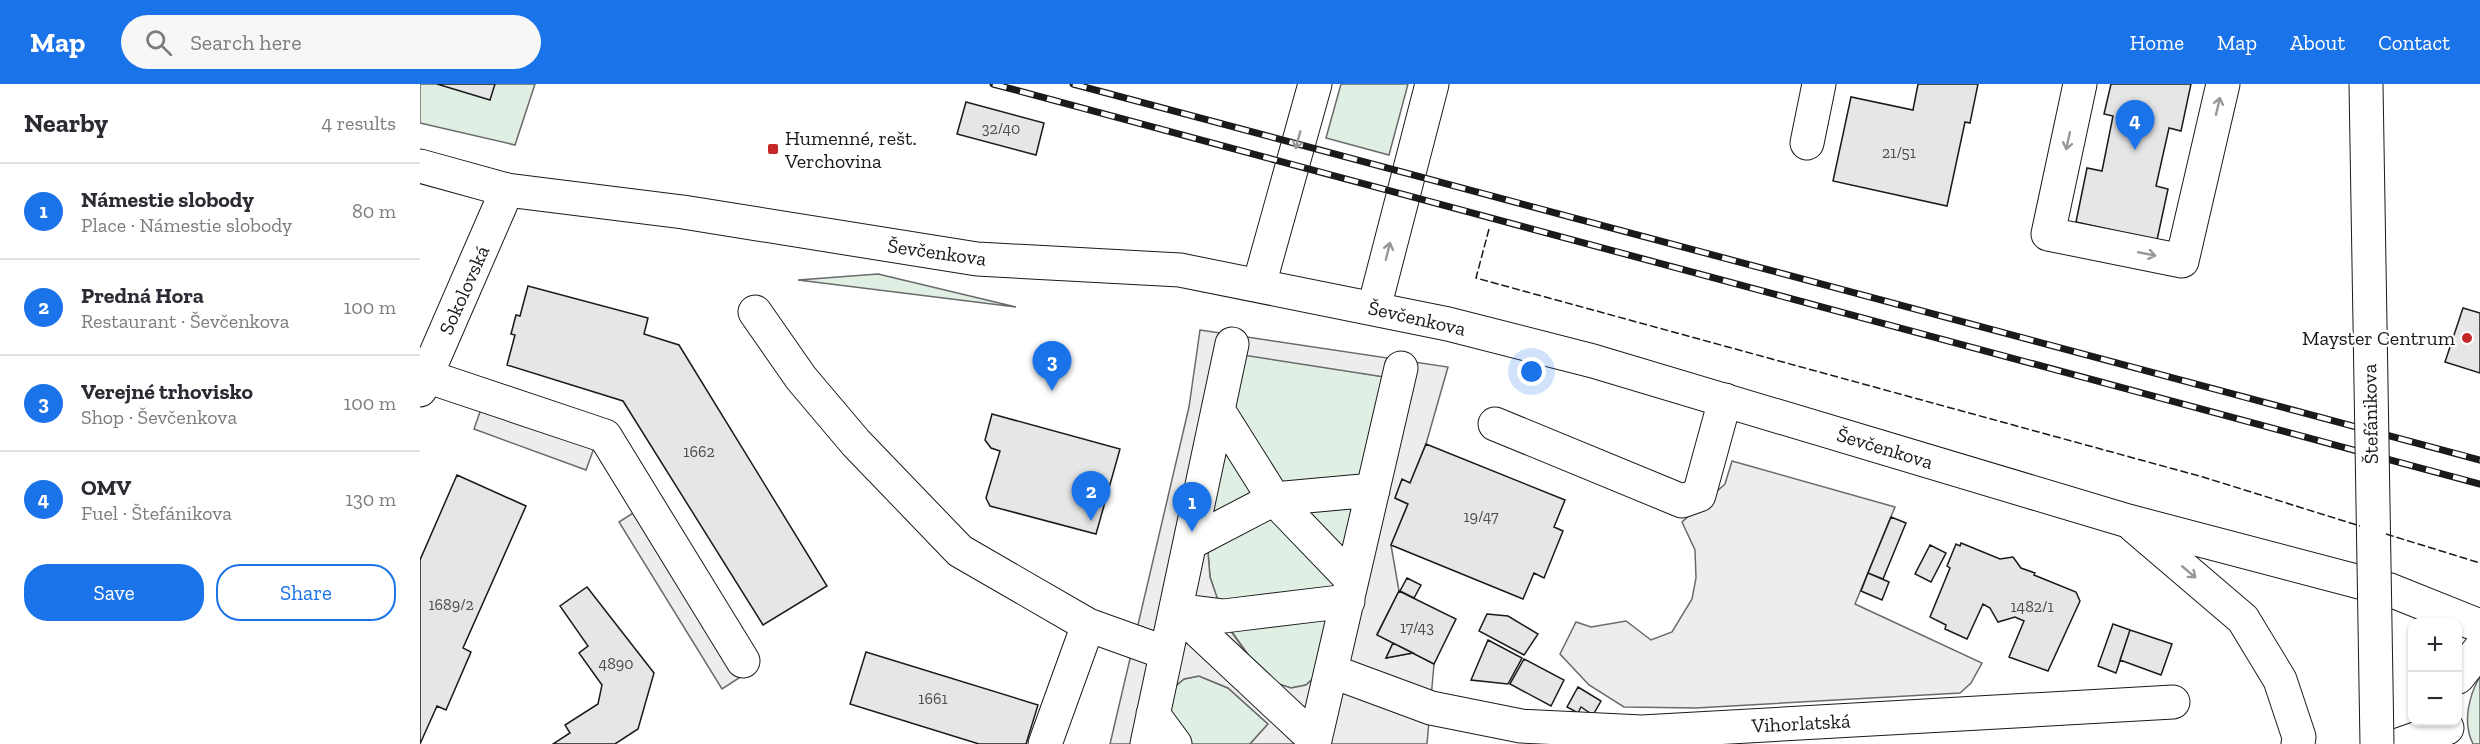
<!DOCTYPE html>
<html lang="en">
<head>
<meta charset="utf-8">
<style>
	body { margin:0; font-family:"Zilla Slab",serif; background:#f7f7f7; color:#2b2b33 }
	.controls { position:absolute; right:18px; bottom:18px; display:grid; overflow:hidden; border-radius:12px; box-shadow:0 2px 4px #0004 }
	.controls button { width:54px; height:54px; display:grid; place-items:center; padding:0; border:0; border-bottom:2px solid #e1e1e2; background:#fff; color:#2b2b33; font:30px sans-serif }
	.you { position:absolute; left:1112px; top:288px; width:21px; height:21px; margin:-15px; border:4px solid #fff; border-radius:50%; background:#1a73e8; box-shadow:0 0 0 9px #1a73e833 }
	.badge { display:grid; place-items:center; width:39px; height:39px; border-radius:50%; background:#1a73e8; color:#fff; font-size:20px; font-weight:700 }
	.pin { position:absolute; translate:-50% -50px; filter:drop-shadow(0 2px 3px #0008) }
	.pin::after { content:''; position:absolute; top:32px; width:21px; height:18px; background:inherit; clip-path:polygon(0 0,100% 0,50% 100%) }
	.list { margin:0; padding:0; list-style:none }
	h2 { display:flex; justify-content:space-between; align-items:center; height:78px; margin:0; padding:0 24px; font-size:26px }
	h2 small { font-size:20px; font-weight:400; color:#7c7c81 }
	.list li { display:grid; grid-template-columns:39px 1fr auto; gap:18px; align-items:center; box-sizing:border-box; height:96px; padding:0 24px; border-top:2px solid #e1e1e2 }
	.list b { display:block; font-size:22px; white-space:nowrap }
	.list p { margin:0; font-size:20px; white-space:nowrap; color:#7c7c81 }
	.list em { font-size:20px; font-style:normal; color:#7c7c81 }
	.actions { display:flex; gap:12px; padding:18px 24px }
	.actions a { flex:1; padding:14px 0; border:2px solid #1a73e8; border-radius:24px; text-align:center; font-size:21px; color:#1a73e8 }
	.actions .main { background:#1a73e8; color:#fff }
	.icon { flex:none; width:33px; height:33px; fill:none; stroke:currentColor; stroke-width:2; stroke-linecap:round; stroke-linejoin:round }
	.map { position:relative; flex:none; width:2060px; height:660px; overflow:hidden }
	header { display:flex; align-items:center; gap:36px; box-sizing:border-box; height:84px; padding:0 30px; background:#1a73e8; color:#fff }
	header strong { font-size:28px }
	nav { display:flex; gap:33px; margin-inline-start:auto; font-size:21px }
	.search { width:420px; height:54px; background:#f7f7f7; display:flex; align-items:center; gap:15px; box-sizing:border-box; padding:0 21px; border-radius:33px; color:#7c7c81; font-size:22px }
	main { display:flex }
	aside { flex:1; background:#fff }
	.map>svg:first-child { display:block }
</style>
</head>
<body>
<header>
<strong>Map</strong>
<div class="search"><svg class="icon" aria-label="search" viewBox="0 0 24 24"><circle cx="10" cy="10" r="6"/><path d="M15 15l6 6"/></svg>Search here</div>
<nav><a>Home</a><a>Map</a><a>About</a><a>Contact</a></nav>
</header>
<main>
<aside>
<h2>Nearby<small>4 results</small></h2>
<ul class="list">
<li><span class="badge">1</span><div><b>Námestie slobody</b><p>Place · Námestie slobody</p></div><em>80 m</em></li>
<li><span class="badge">2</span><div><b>Predná Hora</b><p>Restaurant · Ševčenkova</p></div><em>100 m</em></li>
<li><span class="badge">3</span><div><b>Verejné trhovisko</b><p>Shop · Ševčenkova</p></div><em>100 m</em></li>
<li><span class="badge">4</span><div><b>OMV</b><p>Fuel · Štefánikova</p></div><em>130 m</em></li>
</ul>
<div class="actions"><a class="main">Save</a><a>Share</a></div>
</aside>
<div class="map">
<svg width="2060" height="660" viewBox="0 0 2060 660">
	<rect width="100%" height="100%" fill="#fff"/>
	<path fill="#e0efe3" stroke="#6a6a6a" stroke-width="1.5" d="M0 0H115L95 61 0 39Z
		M921 0H988L969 71 906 54Z
		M458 190 596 223 378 196Z
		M823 270 965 293 941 401 872 410 811 333Z
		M807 350 834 408 788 440Z
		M938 414 924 477 872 420Z
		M841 431 853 435 920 493 916 510 801 526 790 493 787 456Z
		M913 524 899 589 886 601 871 604 846 596 805 538Z
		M779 592 808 604 848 640 830 660H770L748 628 751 606 764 595Z
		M2060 592V660H2053C2042 638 2049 612 2060 592Z"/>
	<path fill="#ededed" stroke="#6a6a6a" stroke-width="1.5" fill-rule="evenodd" d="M780 246 1028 283 1006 360 990 399 982 396 975 414 988 420 971 461 979 507 957 550 973 559 966 574 993 569 1014 580 1007 660H830L848 640 808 604 779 592 764 595 751 606 748 628 770 660H690L769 323ZM823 271 965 293 941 401 865 399 848 395 811 333ZM807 351 834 408 788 439ZM938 414 923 477 870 424ZM841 431 860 433 920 492 916 510 801 525 790 493 787 456ZM913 525 899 589 886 601 871 604 846 596 805 539Z
		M62 322 174 364 166 386 54 345Z
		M1312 377 1475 423 1435 520 1562 579 1551 599 1540 609 1276 624 1204 623 1169 601 1140 570 1156 538 1171 543 1206 537 1231 556 1252 548 1272 515 1276 494 1275 466 1262 438 1305 400Z
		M216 427 319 594 302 605 199 438Z"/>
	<path fill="#e6e6e6" stroke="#1a1a1a" stroke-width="1.5" d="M17 0H75L70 16Z
		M1498 0H1558L1550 39 1545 38 1527 122 1413 97 1431 13 1493 26Z
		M1691 0H1771L1761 47 1749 44 1736 102 1748 105 1737 156 1656 138 1667 84 1682 87 1693 32 1684 30Z
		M546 18 624 39 616 71 537 50Z
		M108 202 228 234 224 250 259 261 407 502 343 541 203 317 87 281 95 251 91 250 96 231 100 232Z
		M2043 224 2060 229V289L2025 278Z
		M572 330 700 365 676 450 570 422 566 414 580 367 571 364 565 356Z
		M1006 360 1145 416 1134 443 1143 447 1124 494 1114 489 1103 515 971 461 988 420 975 414 982 395 990 399Z
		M37 391 106 422 43 564 51 568 26 626 17 622 0 660V476Z
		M1471 433 1486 439 1463 495 1448 489Z
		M1541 459 1580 475 1593 473 1601 484 1615 489 1614 491 1656 508 1660 517 1628 587 1589 573 1604 537 1595 533 1578 538 1570 524 1563 520 1547 555 1525 545 1526 541 1510 533 1530 484 1527 482 1536 460 1540 462Z
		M1510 461 1526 469 1511 498 1495 490Z
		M1448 489 1469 498 1462 516 1441 507Z
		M987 494 1001 501 994 514 980 507Z
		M167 503 234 589 218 645 195 660H133L150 649 145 641 178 620 182 601 159 569 168 562 140 522Z
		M979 507 1036 535 1014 580 957 551Z
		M1067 530 1088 532 1118 550 1104 571 1059 547Z
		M1693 540 1710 546 1696 589 1678 582Z
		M1710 546 1752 560 1741 591 1700 576Z
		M1068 556 1102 574 1088 600 1051 596Z
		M973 559 993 569 966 574Z
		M446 568 618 621 606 660H559L430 620Z
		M1104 575 1144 596 1131 622 1090 600Z
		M1158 603 1181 617 1173 631 1161 623 1158 629 1147 623Z"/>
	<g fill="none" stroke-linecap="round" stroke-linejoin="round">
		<defs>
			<path id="minor" d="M1660 0 1628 150 1762 177 1803 0
				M1387 59 1399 0
				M839 201 895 0
				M954 224 1012 0
				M335 228 381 294 436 359 540 467 668 541 746 569
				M6 292 185 352 323 577
				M0 306 87 106
				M798 326 854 415 932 496
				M1075 340 1262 417 1279 411 1305 316
				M770 459 854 415 953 406
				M756 526 895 656
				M756 526 804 532 928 517
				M911 587 1011 624 1101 642 1222 648 1753 618
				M733 630 755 660
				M625 660 668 541
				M727 660 812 260
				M894 660 981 284"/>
			<path id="major" d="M0 82 87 106 263 128 557 175 760 186 1028 240 1173 277 1708 437 1970 506 2060 542
				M1714 442 1823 535 1860 596 1879 653 1878 660
				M2038 593 2060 565
				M1981 660 2027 644"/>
		</defs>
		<use href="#minor" stroke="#1a1a1a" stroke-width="35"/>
		<use href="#major" stroke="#1a1a1a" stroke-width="35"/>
		<use href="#minor" stroke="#fff" stroke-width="33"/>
		<use href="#major" stroke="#fff" stroke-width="33"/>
		<defs>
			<path id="rail" d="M573 0 2060 400
				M653 0 2060 376"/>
		</defs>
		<use href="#rail" stroke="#1a1a1a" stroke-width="7"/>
		<use href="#rail" stroke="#fff" stroke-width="4.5" stroke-dasharray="14" stroke-linecap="butt"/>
		<defs>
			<path id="major-bridge" d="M1946 0 1957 660"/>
		</defs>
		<use href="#major-bridge" stroke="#1a1a1a" stroke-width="35" stroke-linecap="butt"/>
		<use href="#major-bridge" stroke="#fff" stroke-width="33"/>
		<path stroke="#1a1a1a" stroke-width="1.5" stroke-dasharray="8 3" stroke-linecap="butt" d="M1069 145 1056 194 1783 393 1940 442
			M1966 450 2060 479"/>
	</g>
	<defs><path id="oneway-shaft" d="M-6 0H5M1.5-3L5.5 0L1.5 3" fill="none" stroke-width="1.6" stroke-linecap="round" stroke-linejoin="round" transform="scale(1.5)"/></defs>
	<g stroke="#989898">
		<use href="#oneway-shaft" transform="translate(1798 22) rotate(-77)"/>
		<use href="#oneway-shaft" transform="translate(878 56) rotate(105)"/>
		<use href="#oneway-shaft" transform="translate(1648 57) rotate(102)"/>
		<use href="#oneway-shaft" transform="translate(968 167) rotate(-76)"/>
		<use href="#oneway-shaft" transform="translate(1727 170) rotate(11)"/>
		<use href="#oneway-shaft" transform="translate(1769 488) rotate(40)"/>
	</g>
	<g fill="#c62828" stroke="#fff" stroke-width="2">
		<rect x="347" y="59" width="12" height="12" rx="3"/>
		<circle cx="2047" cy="254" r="6"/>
	</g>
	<g text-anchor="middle" stroke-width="4.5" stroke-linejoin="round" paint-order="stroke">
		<g font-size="16" fill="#4d4d4d">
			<text x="581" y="50">32/40</text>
			<text x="1479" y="74">21/51</text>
			<text x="279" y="373">1662</text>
			<text x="1061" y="438">19/47</text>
			<text x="31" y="526">1689/2</text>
			<text x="1612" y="528">1482/1</text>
			<text x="997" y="549">17/43</text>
			<text x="196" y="585">4890</text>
			<text x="513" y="620">1661</text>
		</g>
		<g font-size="20" fill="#1a1a1a" stroke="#fff" text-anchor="start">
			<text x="365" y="61">Humenné, rešt.<tspan x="365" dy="23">Verchovina</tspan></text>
			<text x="2035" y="261" text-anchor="end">Mayster Centrum</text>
		</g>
		<g font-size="20" fill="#1a1a1a" stroke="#fff">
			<text transform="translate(517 168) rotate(8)" y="7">Ševčenkova</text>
			<text transform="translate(44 206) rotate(-66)" y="7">Sokolovská</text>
			<text transform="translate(997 234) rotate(13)" y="7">Ševčenkova</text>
			<text transform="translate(1950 330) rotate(-91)" y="7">Štefánikova</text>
			<text transform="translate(1465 364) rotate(17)" y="7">Ševčenkova</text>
			<text transform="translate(1381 639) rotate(-3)" y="7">Vihorlatská</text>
		</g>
	</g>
</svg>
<div class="controls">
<button>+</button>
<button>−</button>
</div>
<div class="you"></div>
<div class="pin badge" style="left:772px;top:448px">1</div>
<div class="pin badge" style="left:671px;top:437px">2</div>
<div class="pin badge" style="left:632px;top:307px">3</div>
<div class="pin badge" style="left:1715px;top:66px">4</div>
</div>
</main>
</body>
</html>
